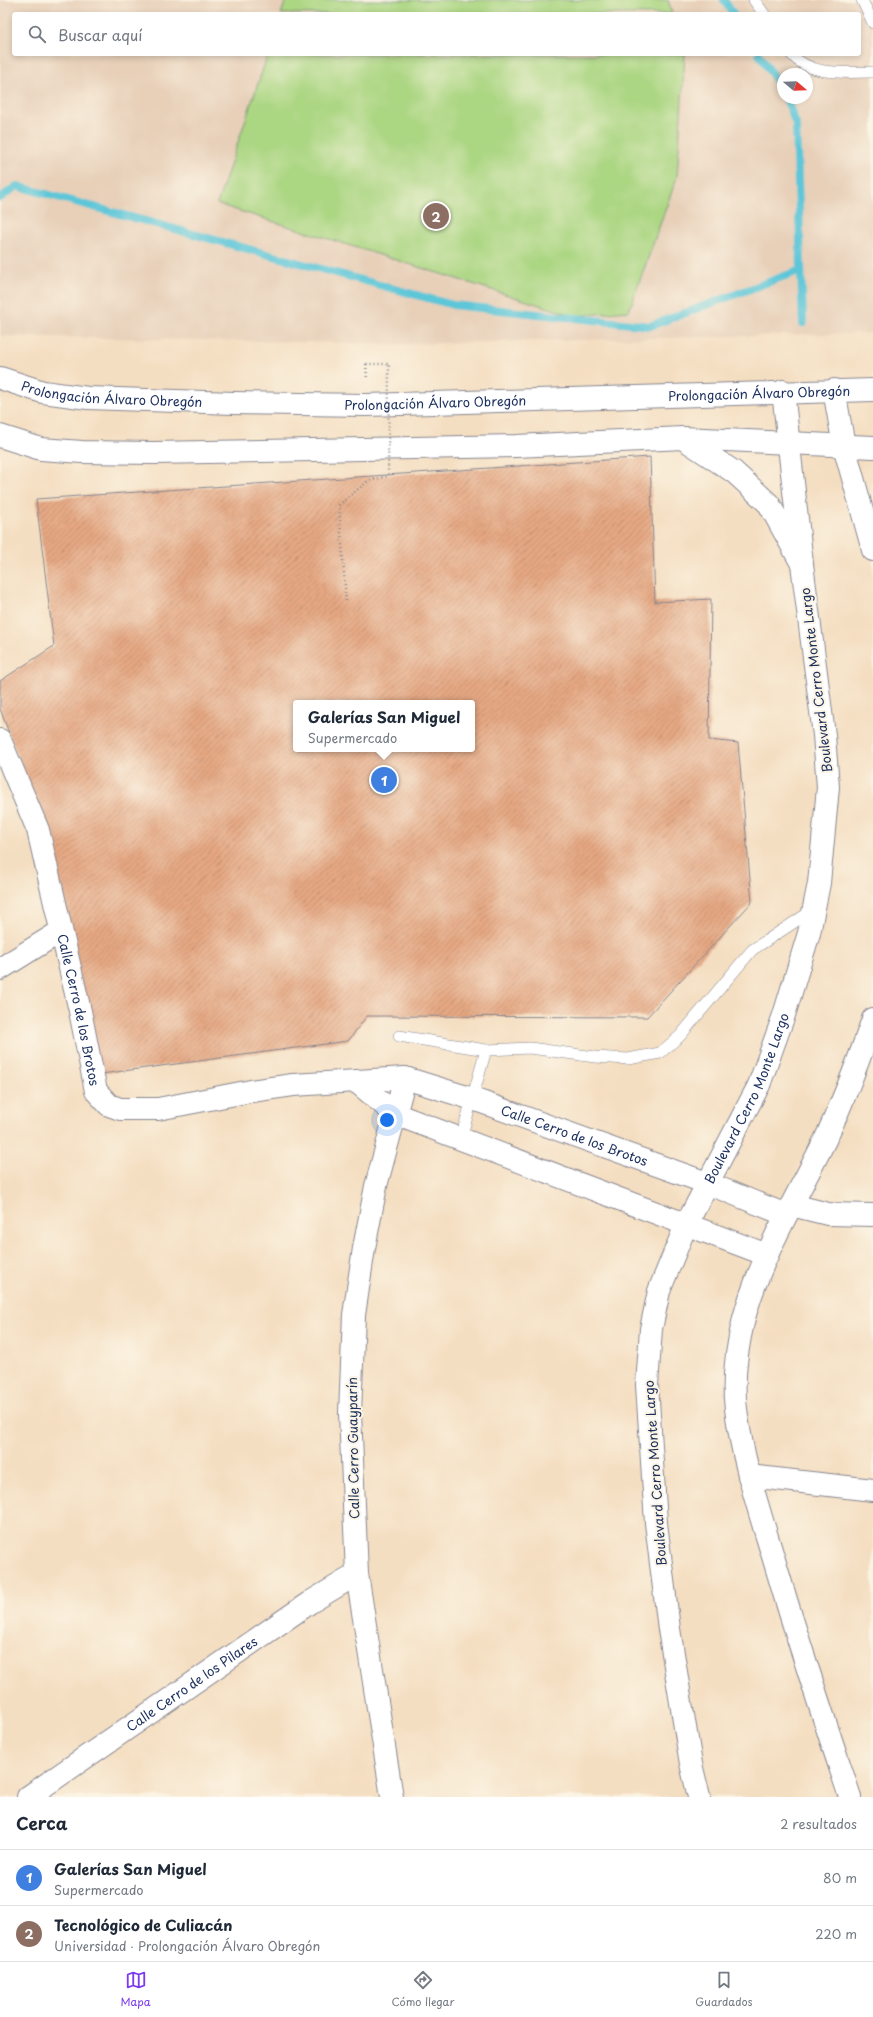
<!DOCTYPE html>
<html lang="es">
<head>
<meta charset="utf-8">
<style>
	body { margin:0; font-family:"Playpen Sans",sans-serif; background:#f6f6f7; color:#1f2937 }
	.compass { position:absolute; left:777px; top:68px; width:36px; height:36px; border-radius:50%; background:#fff; box-shadow:0 2px 6px #0003; rotate:109deg }
	.you { position:absolute; left:387px; top:1120px; width:14px; height:14px; margin:-10px; border:3px solid #fff; border-radius:50%; background:#1a73e8; box-shadow:0 0 0 6px #1a73e833 }
	.badge { display:grid; place-items:center; width:26px; height:26px; border-radius:50%; background:#7c3aed; color:#fff; font-size:13px; font-weight:700 }
	.pin { position:absolute; translate:-50% -50%; border:2px solid #fff; box-shadow:0 1px 4px #0006 }
	.popup { position:absolute; left:293px; top:700px; width:182px; height:52px; box-sizing:border-box; display:grid; place-content:center; border-radius:4px; background:#fff; filter:drop-shadow(0 1px 3px #0005); font-size:13px; white-space:nowrap; color:#747a83 }
	.popup b { font-size:15px; color:#1f2937 }
	.popup::after { content:''; position:absolute; left:50%; top:100%; margin-left:-8px; border:8px solid transparent; border-top-color:#fff }
	.list { margin:0; padding:0; list-style:none }
	h2 { display:flex; justify-content:space-between; align-items:center; height:52px; margin:0; padding:0 16px; font-size:17px }
	h2 small { font-size:13px; font-weight:400; color:#747a83 }
	.list li { display:grid; grid-template-columns:26px 1fr auto; gap:12px; align-items:center; box-sizing:border-box; height:56px; padding:0 16px; border-top:1px solid #e0e1e3 }
	.list b { display:block; font-size:15px; white-space:nowrap }
	.list p { margin:0; font-size:13px; white-space:nowrap; color:#747a83 }
	.list em { font-size:13px; font-style:normal; color:#747a83 }
	.icon { flex:none; width:22px; height:22px; fill:none; stroke:currentColor; stroke-width:2; stroke-linecap:round; stroke-linejoin:round }
	.map { position:relative; flex:none; width:873px; height:1797px; overflow:hidden }
	.search { position:absolute; background:#fff; box-shadow:0 2px 6px #0003; left:12px; right:12px; top:12px; height:44px; display:flex; align-items:center; gap:10px; box-sizing:border-box; padding:0 14px; border-radius:4px; color:#747a83; font-size:15px }
	.sheet { height:164px; background:#fff }
	nav { display:flex; justify-content:space-around; align-items:center; box-sizing:border-box; height:56px; border-top:1px solid #e0e1e3; background:#fff; font-size:11px; color:#747a83 }
	nav a { display:grid; justify-items:center; gap:2px }
	nav .on { color:#7c3aed }
	.map>svg:first-child { display:block }
</style>
</head>
<body>
<div class="map">
<svg width="873" height="1797" viewBox="0 0 873 1797">
	<defs>
		<pattern id="building-hatch" width="6" height="6" patternUnits="userSpaceOnUse"><rect width="6" height="6" fill="#e6a883"/><path d="M-1 1l2-2M0 6l6-6M5 7l2-2" fill="none" stroke="#ba896e"/></pattern>
	</defs>
	<rect width="100%" height="100%" fill="#fcf5e5"/>
	<filter id="ink" filterUnits="userSpaceOnUse"><feTurbulence type="fractalNoise" baseFrequency=".025" numOctaves="2"/><feDisplacementMap in="SourceGraphic" scale="8" xChannelSelector="R" yChannelSelector="G"/><feConvolveMatrix kernelMatrix="1 2 1 2 8 2 1 2 1" color-interpolation-filters="sRGB"/></filter>
	<filter id="wash" filterUnits="userSpaceOnUse"><feTurbulence type="fractalNoise" baseFrequency=".012" numOctaves="4" result="noise"/><feDisplacementMap in="SourceGraphic" scale="16" xChannelSelector="R" yChannelSelector="G"/><feGaussianBlur stdDeviation="0.9" result="paint"/><feColorMatrix in="noise" values="0 0 0 0 0 0 0 0 0 0 0 0 0 0 0 0 0 1.4 0 .05"/><feComposite in="paint" operator="in"/></filter>
	<g filter="url(#wash)">
		<rect width="100%" height="100%" fill="#f4dec1"/>
		<path fill="#e7cfb8" fill-rule="evenodd" d="M0 0H873V333L402 344 0 336ZM14 14H859V54H14ZM783 74H807V98H783Z"/>
		<path fill="#abd682" stroke="#638270" d="M286 0H668L672 14H281Z
			M268 54H685L677 177 629 311 575 316 217 204Z"/>
		<g fill="none" stroke-linecap="round" stroke-linejoin="round">
			<path stroke="#5dc6d8" stroke-width="8" d="M724 0 733 14
				M759 54 783 91
				M786 98 796 124 803 323
				M0 198 17 186 453 305 650 326 801 270"/>
		</g>
		<g id="blocks">
			<path fill="url(#building-hatch)" fill-rule="evenodd" d="M650 457 655 602 711 599 709 740 738 743 752 902 647 1017 367 1016 348 1041 101 1074 41 817 0 709V681L54 646 36 499ZM296 703H472V749H296Z"/>
		</g>
	</g>
	<g filter="url(#ink)">
		<use href="#blocks" fill-opacity="0" stroke="#888690" stroke-width="1"/>
		<g fill="none" stroke-linecap="round" stroke-linejoin="round">
			<defs>
				<path id="lane" d="M754 0 764 14
					M862 0 873 23
					M791 54C811 77 845 72 873 72
					M399 1036 486 1050 530 1048 595 1057 628 1059 660 1053 680 1036 752 950 813 910
					M461 1138 486 1050"/>
				<g id="street">
					<path id="s1" d="M0 740 38 830 80 1011 96 1091 109 1105 120 1109H158L251 1091 293 1085 405 1078 473 1099 707 1183 786 1215"/>
					<path d="M0 969 61 931"/>
					<path d="M357 1082 395 1114 767 1255"/>
					<path d="M792 1205 828 1214 873 1215"/>
					<path d="M749 1476 873 1490"/>
					<path id="s2" d="M28 1797 309 1603 357 1574"/>
					<path d="M392 1797 357 1574 350 1413 354 1315 364 1248 376 1186 405 1078"/>
				</g>
				<g id="secondary">
					<path d="M834 390 844 446 873 550"/>
					<path id="s3" d="M699 1797 691 1764 669 1629 656 1523 647 1385 651 1329 659 1291 686 1225 759 1085 784 1015 809 933 819 883 828 787 824 735 802 564 783 391"/>
					<path d="M850 1797C825 1722 800 1648 778 1573 762 1519 743 1465 736 1409 732 1380 737 1347 744 1318 761 1255 797 1197 826 1138 844 1099 859 1060 873 1019"/>
				</g>
				<g id="primary">
					<path id="s4" d="M0 378 43 392 88 398 234 403 367 405 873 390"/>
					<path d="M0 436 41 449 82 452 154 453 516 446 683 438 873 447"/>
					<path d="M684 439 734 472 769 504 802 564"/>
				</g>
			</defs>
			<use href="#lane" stroke="#888690" stroke-width="12"/>
			<use href="#street" stroke="#888690" stroke-width="24"/>
			<use href="#secondary" stroke="#888690" stroke-width="24"/>
			<use href="#primary" stroke="#888690" stroke-width="24"/>
			<path stroke="#888690" stroke-width="2.5" stroke-dasharray="1 3" stroke-linecap="butt" d="M366 364 367 380"/>
			<use href="#lane" stroke="#fff" stroke-width="11"/>
			<use href="#street" stroke="#fff" stroke-width="22"/>
			<use href="#secondary" stroke="#fff" stroke-width="22"/>
			<use href="#primary" stroke="#fff" stroke-width="22"/>
			<path stroke="#888690" stroke-width="2.5" stroke-dasharray="1 3" stroke-linecap="butt" d="M346 601 339 505 368 481 388 476 389 364H366"/>
		</g>
	</g>
	<g text-anchor="middle" stroke-width="4" stroke-linejoin="round" paint-order="stroke">
		<g font-size="13" fill="#1b2f5e" stroke="#fcf5e5">
			<text dy="5" stroke="none"><textPath href="#s4" startOffset="114">Prolongación Álvaro Obregón</textPath></text>
			<text dy="5" stroke="none"><textPath href="#s4" startOffset="762">Prolongación Álvaro Obregón</textPath></text>
			<text dy="5" stroke="none"><textPath href="#s4" startOffset="438">Prolongación Álvaro Obregón</textPath></text>
			<text transform="translate(816 680) rotate(-97)" y="5">Boulevard Cerro Monte Largo</text>
			<text dy="5" stroke="none"><textPath href="#s1" startOffset="282">Calle Cerro de los Brotos</textPath></text>
			<text dy="5" stroke="none"><textPath href="#s3" startOffset="723">Boulevard Cerro Monte Largo</textPath></text>
			<text dy="5" stroke="none"><textPath href="#s1" startOffset="862">Calle Cerro de los Brotos</textPath></text>
			<text transform="translate(353 1448) rotate(-91)" y="5">Calle Cerro Guayparín</text>
			<text transform="translate(655 1473) rotate(-94)" y="5">Boulevard Cerro Monte Largo</text>
			<text dy="5" stroke="none"><textPath href="#s2" startOffset="199">Calle Cerro de los Pilares</textPath></text>
		</g>
	</g>
</svg>
<svg class="compass" viewBox="-18 -18 36 36"><path d="M0-13l5 13h-10z" fill="#e53935"/><path d="M0 13l5-13h-10z" fill="#747a83"/></svg>
<div class="you"></div>
<div class="pin badge" style="left:384px;top:780px;background:#3f7fe0">1</div>
<div class="popup"><b>Galerías San Miguel</b>Supermercado</div>
<div class="pin badge" style="left:436px;top:216px;background:#8d6e63">2</div>
<div class="search"><svg class="icon" aria-label="search" viewBox="0 0 24 24"><circle cx="10" cy="10" r="6"/><path d="M15 15l6 6"/></svg>Buscar aquí</div>
</div>
<section class="sheet">
<h2>Cerca<small>2 resultados</small></h2>
<ul class="list">
<li><span class="badge" style="background:#3f7fe0">1</span><div><b>Galerías San Miguel</b><p>Supermercado</p></div><em>80 m</em></li>
<li><span class="badge" style="background:#8d6e63">2</span><div><b>Tecnológico de Culiacán</b><p>Universidad · Prolongación Álvaro Obregón</p></div><em>220 m</em></li>
</ul>
</section>
<nav>
<a class="on"><svg class="icon" aria-label="map" viewBox="0 0 24 24"><path d="M3 6l6-2 6 2 6-2v14l-6 2-6-2-6 2zM9 4v14M15 6v14"/></svg>Mapa</a>
<a><svg class="icon" aria-label="directions" viewBox="0 0 24 24"><path d="M12 3l9 9-9 9-9-9zM9 14v-3h6M13 9l2 2-2 2"/></svg>Cómo llegar</a>
<a><svg class="icon" aria-label="saved" viewBox="0 0 24 24"><path d="M7 4h10v16l-5-4-5 4z"/></svg>Guardados</a>
</nav>
</body>
</html>
